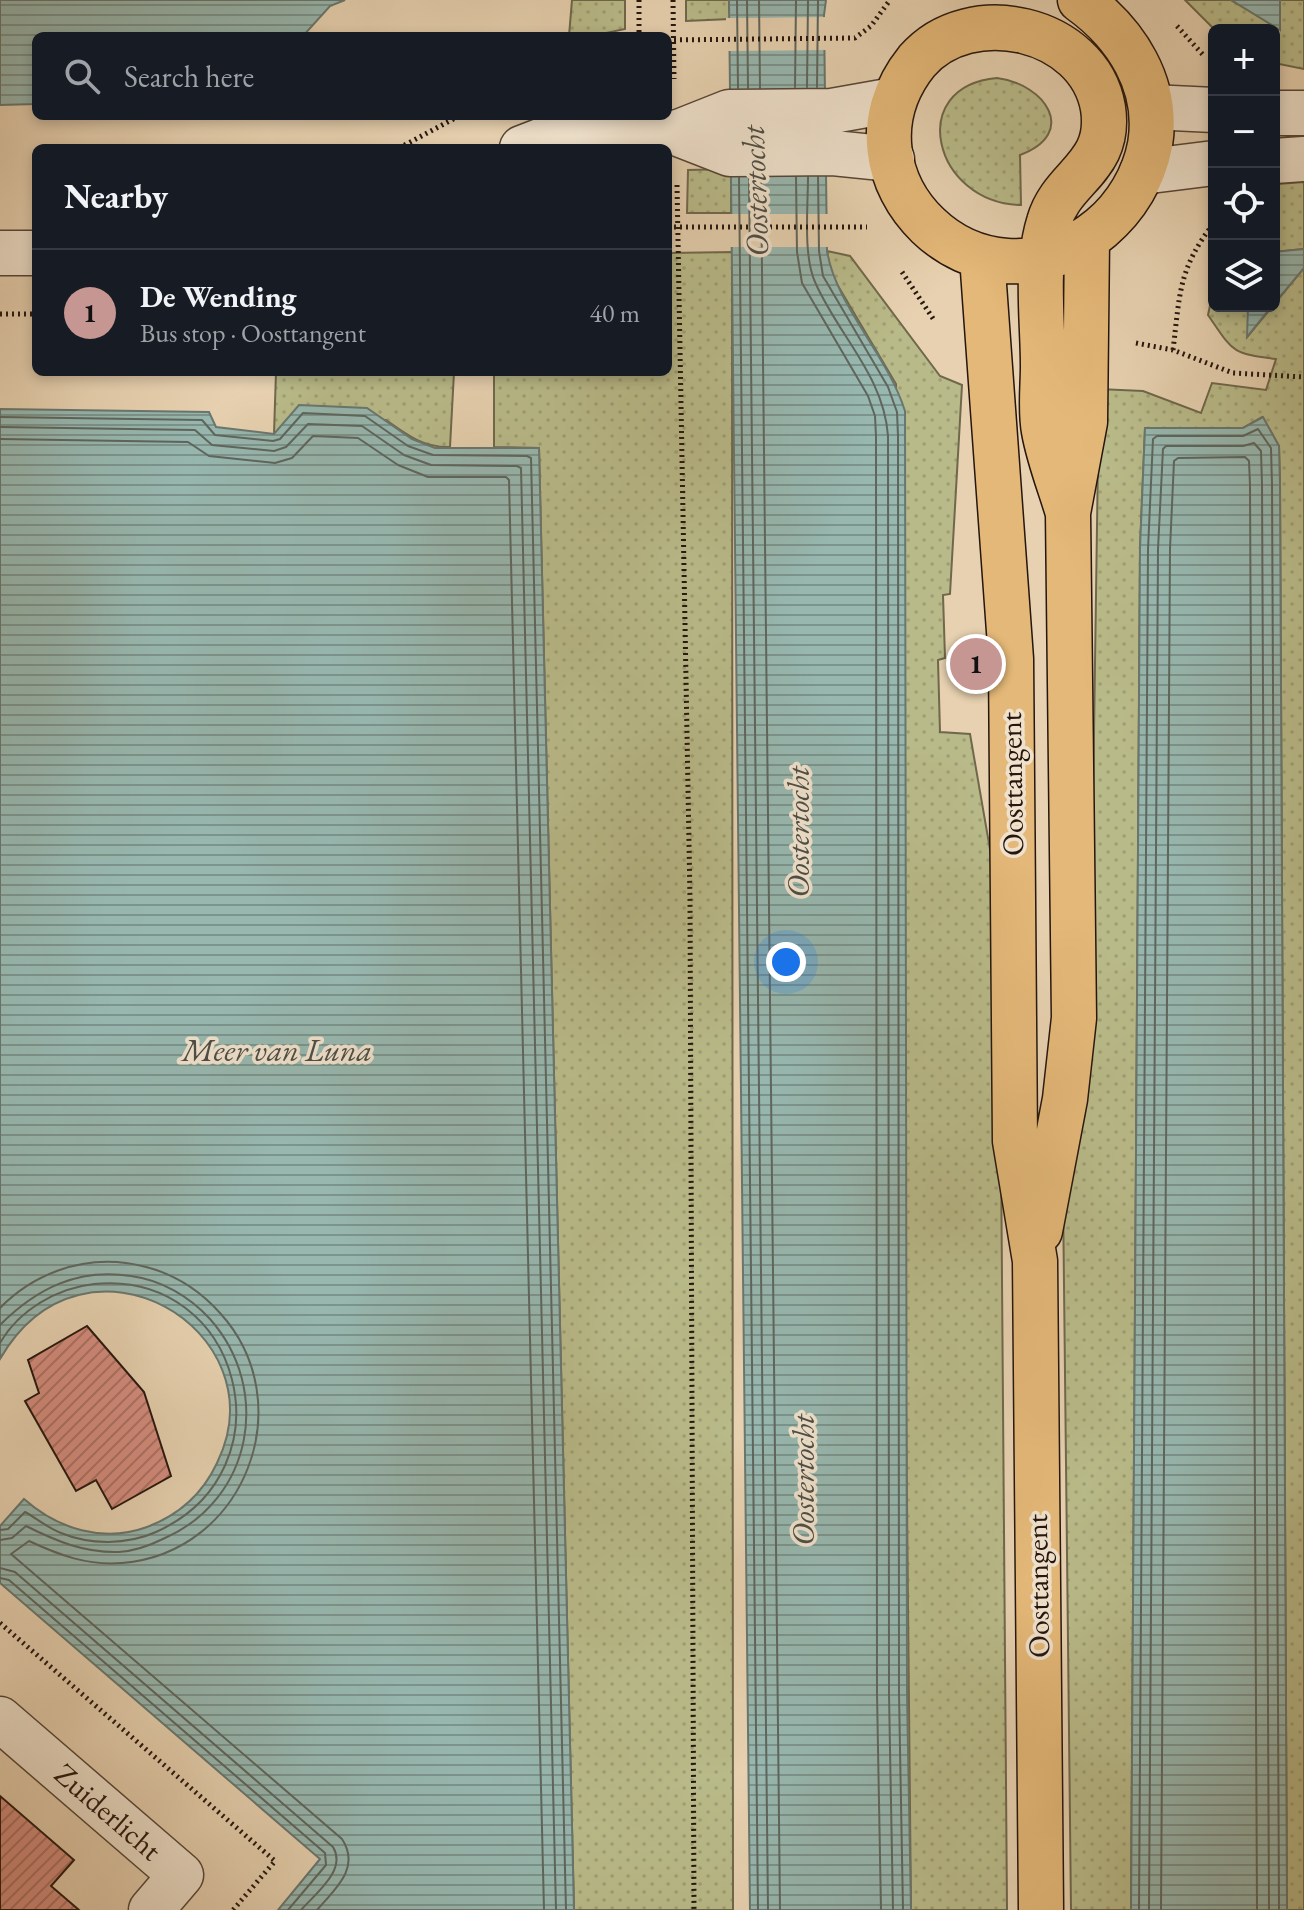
<!DOCTYPE html>
<html lang="en">
<head>
<meta charset="utf-8">
<style>
	body { margin:0; font-family:"EB Garamond",serif; background:#242831; color:#f1f3f6 }
	.controls { position:absolute; right:24px; top:24px; display:grid; overflow:hidden; border-radius:12px; box-shadow:0 4px 12px #0003 }
	.controls button { width:72px; height:72px; display:grid; place-items:center; padding:0; border:0; border-bottom:2px solid #363941; background:#171b24; color:#f1f3f6; font:40px sans-serif }
	.you { position:absolute; left:786px; top:962px; width:28px; height:28px; margin:-20px; border:6px solid #fff; border-radius:50%; background:#1a73e8; box-shadow:0 0 0 12px #1a73e833 }
	.badge { display:grid; place-items:center; width:52px; height:52px; border-radius:50%; background:#c59692; color:#111; font-size:26px; font-weight:700 }
	.pin { position:absolute; translate:-50% -50%; border:4px solid #fff; box-shadow:0 2px 8px #0006 }
	.list { margin:0; padding:0; list-style:none }
	h2 { display:flex; justify-content:space-between; align-items:center; height:104px; margin:0; padding:0 32px; font-size:34px }
	h2 small { font-size:26px; font-weight:400; color:#9ea1a6 }
	.list li { display:grid; grid-template-columns:52px 1fr auto; gap:24px; align-items:center; box-sizing:border-box; height:128px; padding:0 32px; border-top:2px solid #363941 }
	.list b { display:block; font-size:30px; white-space:nowrap }
	.list p { margin:0; font-size:26px; white-space:nowrap; color:#9ea1a6 }
	.list em { font-size:26px; font-style:normal; color:#9ea1a6 }
	.icon { flex:none; width:44px; height:44px; fill:none; stroke:currentColor; stroke-width:2; stroke-linecap:round; stroke-linejoin:round }
	.map { position:relative; flex:none; width:1304px; height:1910px; overflow:hidden }
	.search { position:absolute; background:#171b24; box-shadow:0 4px 12px #0003; left:32px; top:32px; width:640px; height:88px; display:flex; align-items:center; gap:20px; box-sizing:border-box; padding:0 28px; border-radius:12px; color:#9ea1a6; font-size:30px }
	.panel { position:absolute; background:#171b24; box-shadow:0 4px 12px #0003; left:32px; top:144px; width:640px; height:232px; border-radius:12px }
	.map>svg:first-child { display:block }
</style>
</head>
<body>
<div class="map">
<svg width="1304" height="1910" viewBox="0 0 1304 1910">
	<defs>
		<pattern id="grass-dots" width="8" height="8" patternUnits="userSpaceOnUse" patternTransform="scale(2)"><rect width="8" height="8" fill="#b9ba89"/><path d="M2 2h.1M6 6h.1" fill="none" stroke="#9f9f75" stroke-width="1.8" stroke-linecap="round"/></pattern>
		<pattern id="water-rules" width="6" height="5" patternUnits="userSpaceOnUse" patternTransform="scale(2)"><rect width="6" height="5" fill="#97b7af"/><path d="M0 2.5h6" fill="none" stroke="#7b948d"/></pattern>
		<pattern id="building-hatch" width="6" height="6" patternUnits="userSpaceOnUse" patternTransform="scale(2)"><rect width="6" height="6" fill="#d68d7f"/><path d="M-1 1l2-2M0 6l6-6M5 7l2-2" fill="none" stroke="#ad7266"/></pattern>
	</defs>
	<rect width="100%" height="100%" fill="#e7d1b0"/>
	<filter id="stains"><feTurbulence type="fractalNoise" baseFrequency=".0025" numOctaves="4"/><feColorMatrix values="0 0 0 0 .2 0 0 0 0 .09 0 0 0 0 .02 0 0 0 .5 -.17"/></filter>
	<radialGradient id="worn" r=".72"><stop offset=".6" stop-color="#630" stop-opacity="0"/><stop offset="1" stop-color="#630" stop-opacity=".3"/></radialGradient>
	<path fill="url(#grass-dots)" stroke="#6f684c" stroke-width="2" d="M572 0H625V29L592 36H569Z
		M686 0H729L730 19 686 21Z
		M1185 0H1231L1280 29V0H1304V69L1274 63V30H1215Z
		M997 78C1045 84 1079 133 1020 155L1021 205C933 203 905 86 997 78Z
		M731 169V213H687L688 170Z
		M1304 182V249L1274 252V189L1278 184Z
		M827 251 850 256 940 376 962 385 950 594 943 595 945 658 938 660 940 732 970 734 999 901 1007 1910H911L896 384 831 274Z
		M732 252 733 1910H574L539 448 494 447V372H668V253Z
		M1304 268V1910H1287L1280 484 1279 446 1262 417 1243 428H1145L1140 548 1131 1910H1071L1063 1195 1090 1007 1099 389 1143 391 1201 413 1212 383 1266 390 1276 359C1231 353 1234 353 1208 315L1214 286V306H1248V336Z
		M276 372H454L450 447C424 448 407 435 386 420L274 434Z"/>
	<path fill="url(#water-rules)" stroke="#69776f" stroke-width="2" d="M0 0H345L330 6 303 36H36V104L0 105Z
		M729 0H826L824 15 827 251C836 306 887 354 905 411L907 1694 911 1910H750Z
		M1231 0H1280V30Z
		M1304 249V268L1274 304V252Z
		M1248 306H1272L1247 337Z
		M299 405 367 408 412 439 435 448H539L574 1910H278L320 1859 0 1583V1526L24 1499C58 1529 103 1543 147 1527 179 1515 203 1493 217 1463 282 1330 84 1213 0 1359V409L209 412 216 427 274 434Z
		M1263 417 1279 446 1280 484 1287 1910H1131L1140 548 1145 428H1243Z"/>
	<path fill="#e7d1b0" d="M828 17V50L726 51V18Z
		M727 214H830L831 247H727Z"/>
	<g fill="none" stroke-linecap="round" stroke-linejoin="round">
		<path stroke="#5e665e" stroke-width="2" d="M737 0 738 88
			M747 0 748 88
			M759 0 760 88
			M795 87 796 0
			M807 87 808 0
			M817 87 818 0
			M796 177 797 252 802 283 868 396 875 416 876 436 877 1694 881 1910
			M808 177C808 207 803 255 815 282 838 335 884 376 888 436L889 1694 893 1910
			M818 177 819 251 823 276 888 387 897 412 898 436 899 1694 903 1910
			M739 178 758 1910
			M749 178 768 1910
			M761 178 780 1910
			M0 417 202 420 215 435 273 441 280 439 303 413 365 416 408 446 433 455 527 456 531 458 566 1910
			M0 427 195 430 212 445 274 451 286 447 308 424 362 426 404 455 431 465 517 466 521 468 556 1910
			M0 439 188 442 209 456 275 463 292 458 313 436 358 438 398 465 428 477H506L509 480 544 1910
			M0 1308C33 1274 80 1257 126 1263 164 1268 195 1285 220 1313 302 1403 245 1553 122 1563 88 1566 59 1555 29 1541L11 1554 342 1839C361 1868 335 1889 317 1910
			M0 1325C37 1288 78 1268 131 1276 161 1280 189 1296 210 1319 272 1389 253 1499 165 1538 151 1545 134 1551 119 1552 84 1553 56 1541 26 1526L12 1538 0 1540
			M0 1343C19 1310 57 1288 94 1284 241 1269 294 1470 156 1532 127 1545 90 1545 61 1533 48 1528 36 1518 25 1512L8 1529 0 1530
			M0 1568 15 1572 333 1847C347 1870 316 1893 301 1910
			M0 1578 9 1580 325 1853 326 1865 288 1910
			M1139 1910 1148 549 1153 439 1157 436H1243L1258 429 1271 448 1272 484 1279 1910
			M1149 1910 1158 549 1163 449 1166 446H1243L1254 443 1261 451 1262 484 1269 1910
			M1161 1910 1170 549 1174 461 1178 458 1245 457 1249 461 1250 485 1257 1910"/>
	</g>
	<path fill="url(#building-hatch)" stroke="#25160e" stroke-width="2" d="M87 1326 144 1392 171 1476 112 1509 96 1480 76 1491 25 1401 39 1393 28 1360Z
		M0 1796 74 1860 51 1886 79 1910H0Z"/>
	<g fill="none" stroke-linecap="round" stroke-linejoin="round">
		<defs>
			<path id="minor" d="M1151 107 1214 110
				M1274 113H1304
				M676 133 729 112 832 111 894 100
				M522 148 553 136 641 132 676 133 730 154 833 153 892 159
				M1274 161 1304 159
				M1142 172 1214 163
				M0 253H36
				M0 1719 181 1875 151 1910"/>
			<path id="major" d="M982 257 1011 659 1015 1141 1035 1261 1041 1910
				M1068 513C1060 486 1049 459 1044 431 1040 411 1043 387 1043 366 1043 320 1035 267 1049 222 1062 176 1112 168 1103 108 1089 27 970 0 917 61 825 175 977 330 1101 228 1126 207 1144 177 1150 145 1160 85 1126 33 1080 0
				M1040 1231 1065 1099 1074 1018 1068 513 1085 422 1087 240"/>
		</defs>
		<use href="#minor" stroke="#564536" stroke-width="47"/>
		<use href="#major" stroke="#25160e" stroke-width="47"/>
		<path stroke="#25160e" stroke-width="5" stroke-dasharray="2 4" stroke-linecap="butt" d="M639 0V36
			M673 0 674 79
			M1177 26 1205 57
			M668 40 855 38 871 26 890 0
			M399 148 459 116
			M677 185 690 898 694 1910
			M668 227H867
			M902 272 934 320
			M0 314H36
			M1136 343 1173 350 1233 373 1304 377
			M1173 350C1180 294 1178 269 1214 223
			M0 1623 275 1861 233 1910"/>
		<use href="#minor" stroke="#efe1cc" stroke-width="44"/>
		<use href="#major" stroke="#e4b878" stroke-width="44"/>
	</g>
	<g text-anchor="middle" stroke-width="7" stroke-linejoin="round" paint-order="stroke">
		<g font-size="30" fill="#25160e" stroke="#efe1cc">
			<text transform="translate(1012 784) rotate(-91)" y="10">Oosttangent</text>
			<text transform="translate(1038 1586) rotate(-91)" y="10">Oosttangent</text>
			<text transform="translate(108 1812) rotate(41)" y="10">Zuiderlicht</text>
		</g>
		<g font-size="32" font-style="italic" fill="#4d4e46" stroke="#efe1cc">
			<text transform="translate(755 191) rotate(-92)" y="11">Oostertocht</text>
			<text transform="translate(798 832) rotate(-90)" y="11">Oostertocht</text>
			<text x="277" y="1061">Meer van Luna</text>
			<text transform="translate(803 1480) rotate(-90)" y="11">Oostertocht</text>
		</g>
	</g>
	<rect width="100%" height="100%" filter="url(#stains)"/>
	<rect width="100%" height="100%" fill="url(#worn)"/>
</svg>
<div class="controls">
<button>+</button>
<button>−</button>
<button><svg class="icon" aria-label="locate" viewBox="0 0 24 24"><circle cx="12" cy="12" r="6"/><path d="M12 2v4M12 18v4M2 12h4M18 12h4"/></svg></button>
<button><svg class="icon" aria-label="layers" viewBox="0 0 24 24"><path d="M12 4l9 5-9 5-9-5zM3 14l9 5 9-5"/></svg></button>
</div>
<div class="you"></div>
<div class="pin badge" style="left:976px;top:664px">1</div>
<div class="search"><svg class="icon" aria-label="search" viewBox="0 0 24 24"><circle cx="10" cy="10" r="6"/><path d="M15 15l6 6"/></svg>Search here</div>
<section class="panel">
<h2>Nearby<small></small></h2>
<ul class="list">
<li><span class="badge">1</span><div><b>De Wending</b><p>Bus stop · Oosttangent</p></div><em>40 m</em></li>
</ul>
</section>
</div>
</body>
</html>
